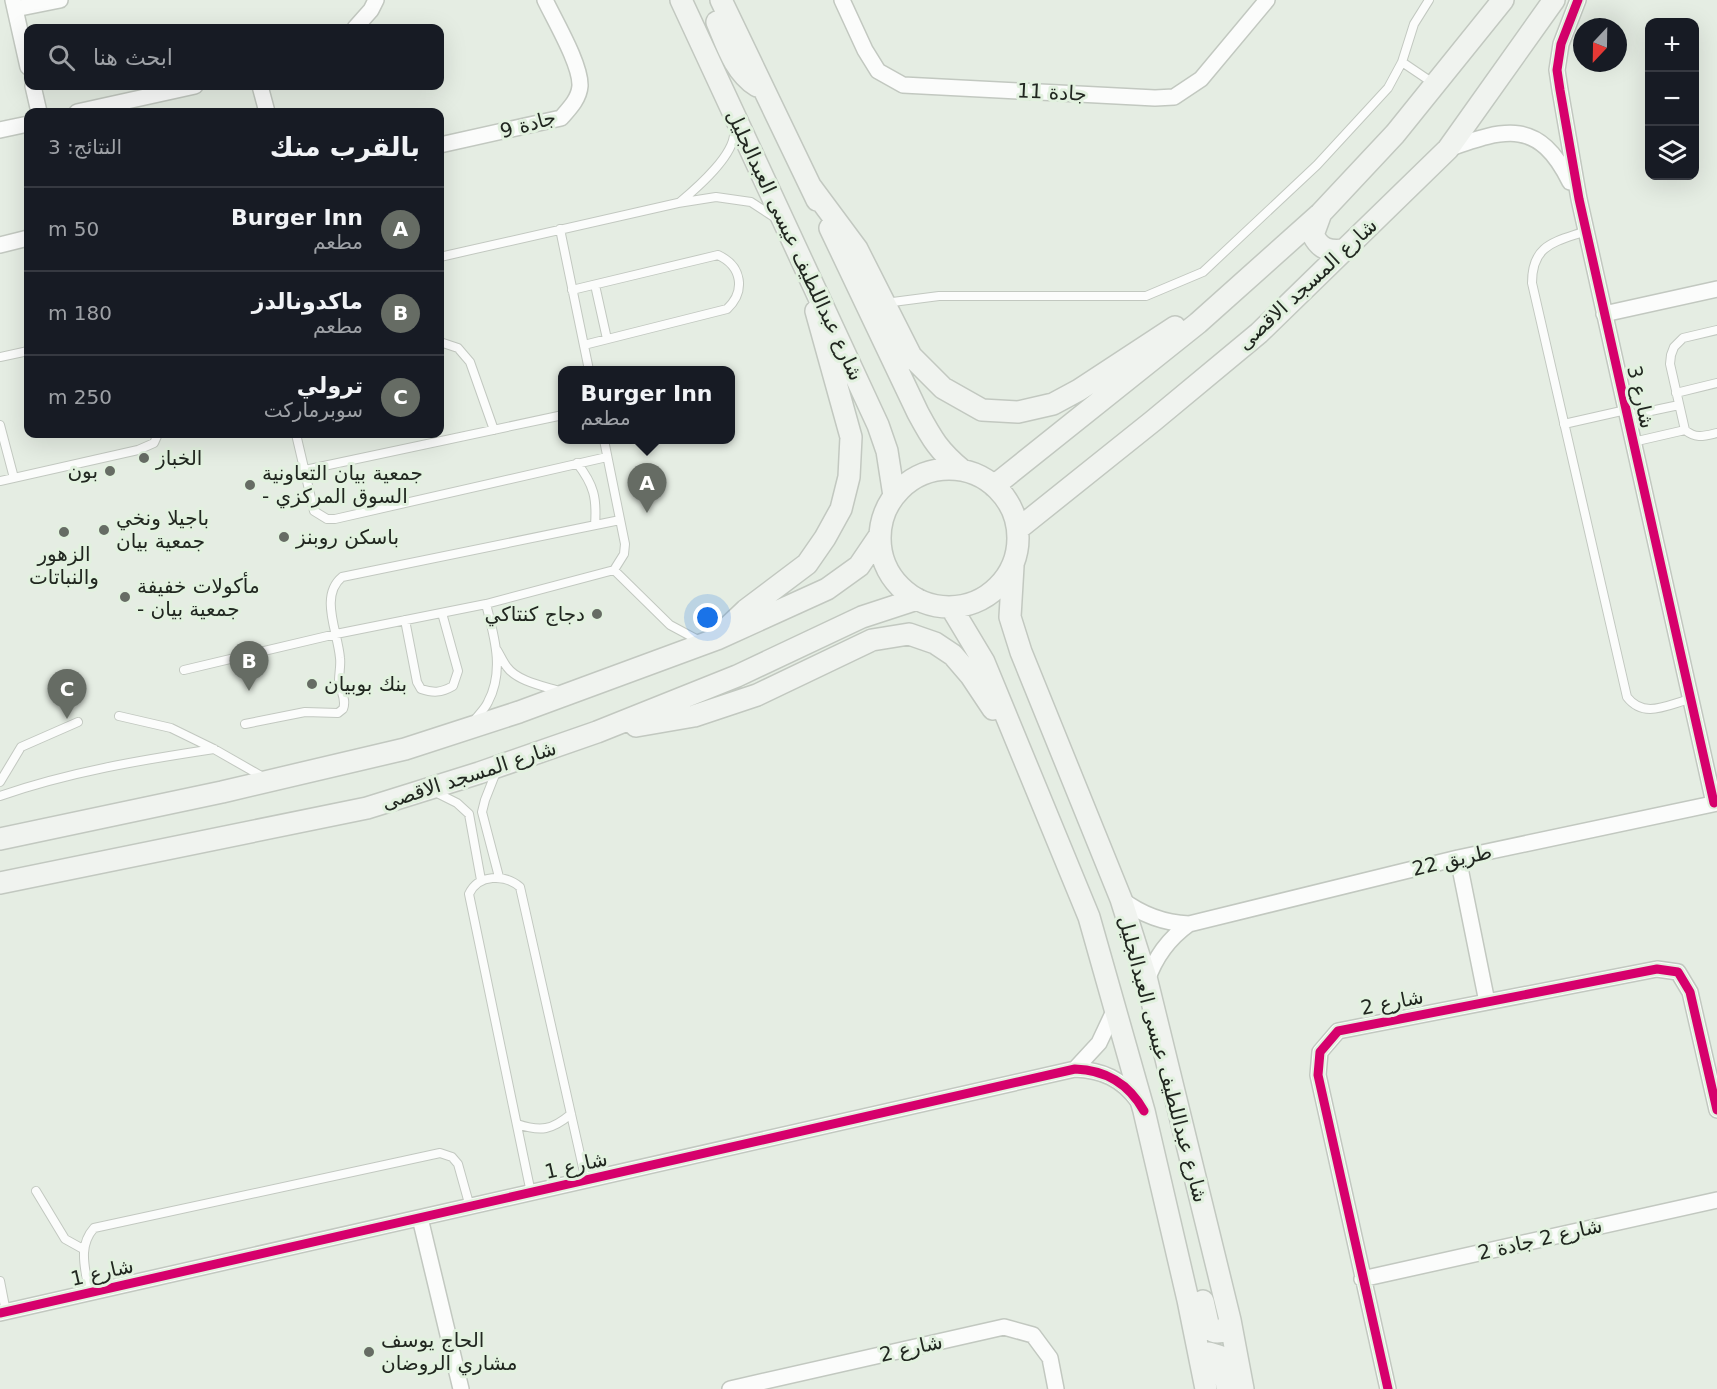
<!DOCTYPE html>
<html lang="ar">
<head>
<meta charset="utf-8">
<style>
	body { margin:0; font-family:"DejaVu Sans","Noto Sans Arabic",sans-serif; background:#20242c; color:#f1f3f6; direction:rtl }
	.controls { position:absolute; right:18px; top:18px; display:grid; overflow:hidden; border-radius:12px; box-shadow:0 6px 24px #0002 }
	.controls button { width:54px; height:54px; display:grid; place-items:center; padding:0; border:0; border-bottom:2px solid #363941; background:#171b24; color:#f1f3f6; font:30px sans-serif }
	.compass { position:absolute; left:1573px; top:18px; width:54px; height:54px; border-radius:50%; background:#171b24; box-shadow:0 6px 24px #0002; rotate:202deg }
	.you { position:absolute; left:708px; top:618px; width:21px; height:21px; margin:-15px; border:4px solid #fff; border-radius:50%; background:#1a73e8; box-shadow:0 0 0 9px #1a73e833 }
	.badge { display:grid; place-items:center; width:39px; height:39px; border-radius:50%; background:#666c64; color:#fff; font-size:20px; font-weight:700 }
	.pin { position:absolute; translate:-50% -50px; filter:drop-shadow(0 2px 3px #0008) }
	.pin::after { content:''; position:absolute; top:32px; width:21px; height:18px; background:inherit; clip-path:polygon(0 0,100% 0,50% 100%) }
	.popup { position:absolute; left:558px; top:366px; width:177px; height:78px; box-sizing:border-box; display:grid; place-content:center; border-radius:12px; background:#171b24; filter:drop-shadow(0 2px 4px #0005); font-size:20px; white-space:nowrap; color:#9ea1a6 }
	.popup b { font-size:22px; color:#f1f3f6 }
	.popup::after { content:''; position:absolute; left:50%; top:100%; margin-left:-12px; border:12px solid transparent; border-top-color:#171b24 }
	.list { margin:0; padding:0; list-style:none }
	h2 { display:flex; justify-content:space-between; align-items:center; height:78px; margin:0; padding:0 24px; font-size:26px }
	h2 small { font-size:20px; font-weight:400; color:#9ea1a6 }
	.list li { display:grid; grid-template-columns:39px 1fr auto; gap:18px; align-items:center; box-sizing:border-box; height:84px; padding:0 24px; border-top:2px solid #363941 }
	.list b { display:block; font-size:22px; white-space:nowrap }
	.list p { margin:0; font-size:20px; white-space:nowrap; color:#9ea1a6 }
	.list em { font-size:20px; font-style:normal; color:#9ea1a6 }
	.icon { flex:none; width:33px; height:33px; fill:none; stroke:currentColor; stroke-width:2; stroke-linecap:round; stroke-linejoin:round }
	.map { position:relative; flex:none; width:1717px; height:1389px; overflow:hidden; direction:ltr }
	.search { position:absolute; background:#171b24; box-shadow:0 6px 24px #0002; left:24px; top:24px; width:420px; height:66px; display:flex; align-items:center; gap:15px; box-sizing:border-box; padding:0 21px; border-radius:12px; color:#9ea1a6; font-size:22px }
	.panel { position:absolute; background:#171b24; box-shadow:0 6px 24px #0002; left:24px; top:108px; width:420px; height:330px; border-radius:12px; direction:rtl }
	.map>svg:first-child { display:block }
</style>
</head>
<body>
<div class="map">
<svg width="1717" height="1389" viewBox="0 0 1717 1389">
	<rect width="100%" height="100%" fill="#e5ede3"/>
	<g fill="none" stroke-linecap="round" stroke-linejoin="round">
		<defs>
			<path id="lane" d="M1402 62 1433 83
				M680 202C697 188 737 153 734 130
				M560 229 589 370
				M1586 231C1555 242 1532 244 1532 283L1627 697C1644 719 1667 705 1690 699
				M440 257 678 203 716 197 751 202 777 219
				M595 285 607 339
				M572 290 718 255C742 266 746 291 727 309L584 345
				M885 303 939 296H1146L1203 272 1317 165 1388 88 1402 62 1414 24 1429 0
				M1717 330 1683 338 1674 347 1671 355 1670 364 1685 430C1696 439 1704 436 1717 433
				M440 342 458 348 470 362 494 430
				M0 357 28 351
				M1676 393 1717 383
				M1627 416 1679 405
				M1564 424 1626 410
				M0 425 14 478
				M296 434 314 511 327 519H335L607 457
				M1633 442 1685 430
				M577 463C594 485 597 498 595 525
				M305 470 563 415
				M0 481 138 450 154 443 158 434
				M614 570 670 625 698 640
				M405 620 417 682 421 689C433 693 441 693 453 686L458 671 442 613
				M497 650C500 655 503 662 507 667 517 681 543 686 559 691
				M184 670 336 634 486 604 614 570 624 554 625 544 604 440
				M119 716 171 728 214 749 263 777
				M474 721C478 715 485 709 488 702 505 670 494 636 486 604
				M245 724 305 712 338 713 343 709C347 699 340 691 339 681 339 673 341 665 340 658 338 632 319 596 342 577L620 520
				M496 772 485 800 482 812 499 877
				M0 782 21 747 78 722
				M435 792 457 803 469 814 481 880
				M0 796C69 772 141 760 214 749
				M517 1124C541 1132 552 1130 571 1114
				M36 1191 65 1239 83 1249
				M531 1193 469 894C478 874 505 874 520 887L586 1181
				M0 1281 6 1312
				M89 1293C86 1270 77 1247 94 1228L440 1153 452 1157 458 1164 470 1207"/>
			<path id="street" d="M13 0 28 67
				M842 0 865 50 878 71 903 85 1155 98 1174 97 1201 79 1267 0
				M1578 0 1561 44 1557 70 1560 90 1579 199 1714 803
				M15 9 60 0
				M355 28 371 10 376 0
				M33 86 39 112
				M260 86 267 112
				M77 112 195 86
				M0 130 28 124
				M440 145 561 118C569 109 579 99 580 86 581 65 555 21 545 0
				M1448 149C1506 128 1539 119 1570 182
				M0 245 28 238
				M1604 314 1717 289
				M1458 858 1487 1002
				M1121 899C1142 915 1163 923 1189 924L1458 858 1717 803
				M1147 981C1155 957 1168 939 1189 924
				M1075 1069 1099 1043 1115 1009
				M420 1218 461 1389
				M1362 1279 1717 1200
				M0 1313 1075 1069C1102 1070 1122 1079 1138 1101
				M730 1389 1004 1327 1033 1335 1050 1358 1056 1389
				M1388 1389 1318 1075 1320 1052 1338 1031 1657 969 1678 972 1690 992 1717 1110"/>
			<path id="secondary" d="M681 0 878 425 887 451 894 496
				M721 0 817 200
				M717 22C727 46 735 72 757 86
				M811 187 857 249 911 356 943 388 982 410 1018 412 1053 404 1079 390 1175 327
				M1321 213 1313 235C1320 249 1329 252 1344 250
				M830 228 918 413C932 439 939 451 962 470
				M880 538a69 69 0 1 1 138 0a69 69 0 1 1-138 0Z
				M994 486 1198 323 1321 213 1395 134 1503 0
				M1018 529 1153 421 1259 333 1448 149 1554 0
				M1013 566 1010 617 1021 652 1121 899 1147 981 1230 1320 1243 1389
				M951 607 984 662 1089 917 1144 1111 1188 1300 1206 1389
				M727 628 746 610 807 564 825 538 841 509 849 477 851 437 816 311
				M636 726 694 716 757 695 872 640 909 634 935 643 953 655 971 676 993 709
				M0 839 222 792 405 749 519 712 717 639 827 589 859 566 880 535
				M0 883 367 808 479 773 597 732 737 676 862 617 917 599
				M1203 1301 1209 1328C1214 1333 1219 1333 1225 1330L1230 1320
				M1201 1364 1203 1358 1209 1353 1219 1356 1228 1389"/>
		</defs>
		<use href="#lane" stroke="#c2c8c0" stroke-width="10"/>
		<use href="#street" stroke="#c2c8c0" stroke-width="18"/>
		<use href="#secondary" stroke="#c2c8c0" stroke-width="24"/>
		<use href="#lane" stroke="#fbfcfb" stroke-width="8"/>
		<use href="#street" stroke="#fbfcfb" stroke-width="15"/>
		<use href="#secondary" stroke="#f0f3ef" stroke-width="21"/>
		<defs>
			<path id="cycleway" d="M1578 0 1561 44 1557 70 1560 90 1579 199 1714 803
				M0 1313 1075 1069C1107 1070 1129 1084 1144 1111
				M1388 1389 1318 1075 1320 1052 1338 1031 1657 969 1678 972 1690 992 1717 1110"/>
		</defs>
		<use href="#cycleway" stroke="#e2f1df" stroke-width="13"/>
		<use href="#cycleway" stroke="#d6006c" stroke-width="9"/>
	</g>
	<g fill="#666c64" stroke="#e2f1df" stroke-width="2">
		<circle cx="144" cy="458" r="6"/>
		<circle cx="110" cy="471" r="6"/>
		<circle cx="250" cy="485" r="6"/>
		<circle cx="104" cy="530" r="6"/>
		<circle cx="64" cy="532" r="6"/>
		<circle cx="284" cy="537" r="6"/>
		<circle cx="125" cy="597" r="6"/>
		<circle cx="597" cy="614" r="6"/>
		<circle cx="312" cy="684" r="6"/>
		<circle cx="369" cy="1352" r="6"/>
	</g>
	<g text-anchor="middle" stroke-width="6" stroke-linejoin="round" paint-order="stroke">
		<g font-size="20" fill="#212720" stroke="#e2f1df">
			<text transform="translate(1052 92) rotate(3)" y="7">جادة 11</text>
			<text transform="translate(528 124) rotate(-15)" y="7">جادة 9</text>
			<text transform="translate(795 245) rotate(65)" y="7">شارع عبداللطيف عيسى العبدالجليل</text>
			<text transform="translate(1307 284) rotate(-43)" y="7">شارع المسجد الاقصى</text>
			<text transform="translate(1641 397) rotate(77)" y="7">شارع 3</text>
			<text transform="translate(469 775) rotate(-18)" y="7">شارع المسجد الاقصى</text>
			<text transform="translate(1452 860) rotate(-13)" y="7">طريق 22</text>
			<text transform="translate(1392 1002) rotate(-11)" y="7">شارع 2</text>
			<text transform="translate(1163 1059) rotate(75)" y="7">شارع عبداللطيف عيسى العبدالجليل</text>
			<text transform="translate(576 1165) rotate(-13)" y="7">شارع 1</text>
			<text transform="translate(1540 1239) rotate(-13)" y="7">شارع 2 جادة 2</text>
			<text transform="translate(102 1272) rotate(-13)" y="7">شارع 1</text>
			<text transform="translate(911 1348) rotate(-13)" y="7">شارع 2</text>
		</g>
		<g font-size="20" fill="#212720" stroke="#e2f1df" text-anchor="start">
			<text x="156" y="465">الخباز</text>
			<text x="98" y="478" text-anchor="end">بون</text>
			<text x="262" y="480">جمعية بيان التعاونية<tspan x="262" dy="23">- السوق المركزي</tspan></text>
			<text x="116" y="525">باجيلا ونخي<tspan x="116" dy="23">جمعية بيان</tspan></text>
			<text x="296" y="544">باسكن روبنز</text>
			<text x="64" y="561" text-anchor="middle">الزهور<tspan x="64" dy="23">والنباتات</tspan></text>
			<text x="137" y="593">مأكولات خفيفة<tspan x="137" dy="23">- جمعية بيان</tspan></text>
			<text x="585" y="621" text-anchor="end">دجاج كنتاكي</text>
			<text x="324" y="691">بنك بوبيان</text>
			<text x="381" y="1347">الحاج يوسف<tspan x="381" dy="23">مشاري الروضان</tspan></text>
		</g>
	</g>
</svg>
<div class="controls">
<button>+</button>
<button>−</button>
<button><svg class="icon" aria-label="layers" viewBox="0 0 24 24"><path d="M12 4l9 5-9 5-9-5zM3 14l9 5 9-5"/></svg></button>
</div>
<svg class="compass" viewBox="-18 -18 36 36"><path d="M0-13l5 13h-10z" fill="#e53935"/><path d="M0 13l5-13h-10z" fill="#9ea1a6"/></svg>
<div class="you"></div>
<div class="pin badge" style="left:647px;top:513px">A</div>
<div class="popup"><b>Burger Inn</b>مطعم</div>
<div class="pin badge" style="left:249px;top:691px">B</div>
<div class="pin badge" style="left:67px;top:719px">C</div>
<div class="search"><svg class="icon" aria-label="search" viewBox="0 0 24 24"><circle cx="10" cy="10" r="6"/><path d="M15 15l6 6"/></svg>ابحث هنا</div>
<section class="panel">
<h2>بالقرب منك<small>النتائج: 3</small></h2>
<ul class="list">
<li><span class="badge">A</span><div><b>Burger Inn</b><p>مطعم</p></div><em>50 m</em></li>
<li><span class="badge">B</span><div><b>ماكدونالدز</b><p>مطعم</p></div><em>180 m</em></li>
<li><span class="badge">C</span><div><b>ترولي</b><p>سوبرماركت</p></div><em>250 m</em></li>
</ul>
</section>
</div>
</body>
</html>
